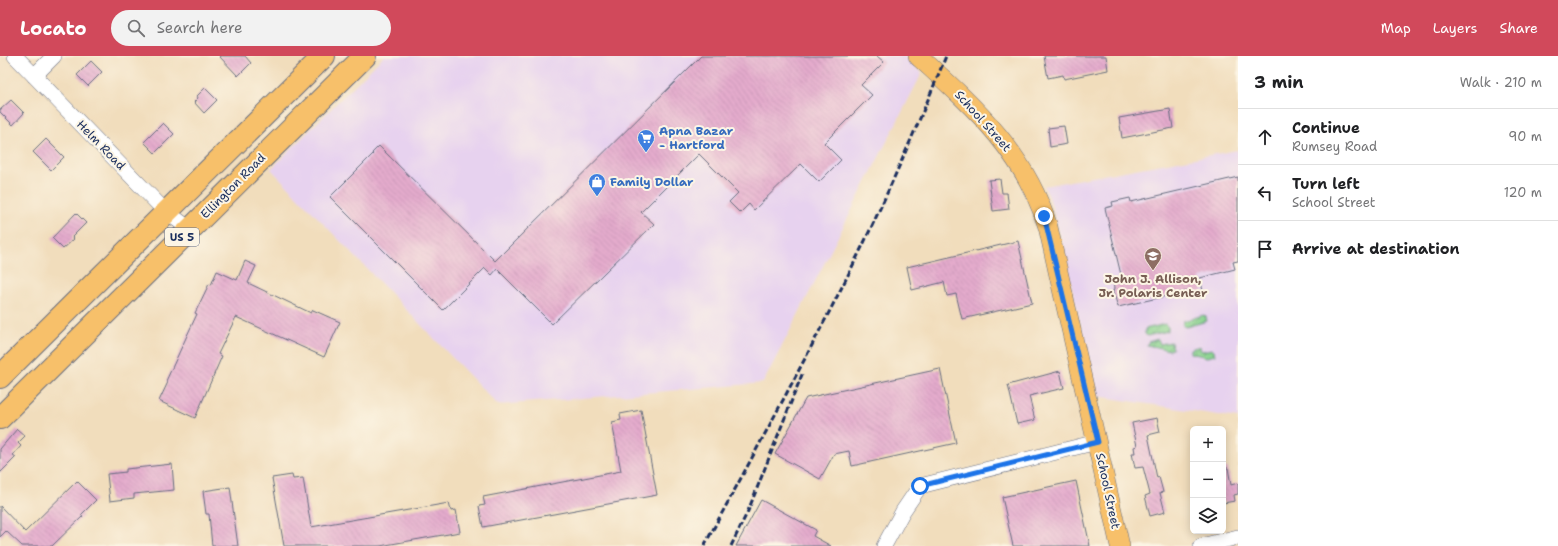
<!DOCTYPE html>
<html lang="en">
<head>
<meta charset="utf-8">
<style>
	body { margin:0; font-family:"Shantell Sans",sans-serif; background:#f2f2f2; color:#202124 }
	.controls { position:absolute; right:12px; bottom:12px; display:grid; overflow:hidden; border-radius:6px; box-shadow:0 2px 10px #0003 }
	.controls button { width:36px; height:36px; display:grid; place-items:center; padding:0; border:0; border-bottom:1px solid #e0e0e0; background:#fff; color:#202124; font:20px sans-serif }
	.stop { position:absolute; width:12px; height:12px; margin:-9px; border:3px solid #1a73e8; border-radius:50%; background:#fff }
	.stop.end { background:#1a73e8; border-color:#fff; box-shadow:0 1px 4px #0008 }
	.list { margin:0; padding:0; list-style:none }
	h2 { display:flex; justify-content:space-between; align-items:center; height:52px; margin:0; padding:0 16px; font-size:17px }
	h2 small { font-size:13px; font-weight:400; color:#757577 }
	.list li { display:grid; grid-template-columns:26px 1fr auto; gap:12px; align-items:center; box-sizing:border-box; height:56px; padding:0 16px; border-top:1px solid #e0e0e0 }
	.list b { display:block; font-size:15px; white-space:nowrap }
	.list p { margin:0; font-size:13px; white-space:nowrap; color:#757577 }
	.list em { font-size:13px; font-style:normal; color:#757577 }
	.icon { flex:none; width:22px; height:22px; fill:none; stroke:currentColor; stroke-width:2; stroke-linecap:round; stroke-linejoin:round }
	.map { position:relative; flex:none; width:1238px; height:490px; overflow:hidden }
	header { display:flex; align-items:center; gap:24px; box-sizing:border-box; height:56px; padding:0 20px; background:#d1495b; color:#fff }
	header strong { font-size:19px }
	nav { display:flex; gap:22px; margin-inline-start:auto; font-size:14px }
	.search { width:280px; height:36px; background:#f2f2f2; display:flex; align-items:center; gap:10px; box-sizing:border-box; padding:0 14px; border-radius:22px; color:#757577; font-size:15px }
	main { display:flex }
	aside { flex:1; background:#fff }
	.map>svg:first-child { display:block }
</style>
</head>
<body>
<header>
<strong>Locato</strong>
<div class="search"><svg class="icon" aria-label="search" viewBox="0 0 24 24"><circle cx="10" cy="10" r="6"/><path d="M15 15l6 6"/></svg>Search here</div>
<nav><a>Map</a><a>Layers</a><a>Share</a></nav>
</header>
<main>
<div class="map">
<svg width="1238" height="490" viewBox="0 0 1238 490">
	<defs>
		<pattern id="garden-furrows" width="10" height="10" patternUnits="userSpaceOnUse"><rect width="10" height="10" fill="#88d28e"/><path d="M-1 1l2-2M0 10L10 0M9 11l2-2" fill="none" stroke="#6eab77"/></pattern>
		<pattern id="building-back-hatch" width="6" height="6" patternUnits="userSpaceOnUse"><rect width="6" height="6" fill="#e4abcc"/><path d="M-1 5l2 2M0 0l6 6M5-1l2 2" fill="none" stroke="#c393b2"/></pattern>
	</defs>
	<rect width="100%" height="100%" fill="#fcf5e5"/>
	<filter id="ink" filterUnits="userSpaceOnUse"><feTurbulence type="fractalNoise" baseFrequency=".025" numOctaves="2"/><feDisplacementMap in="SourceGraphic" scale="8" xChannelSelector="R" yChannelSelector="G"/><feConvolveMatrix kernelMatrix="1 2 1 2 8 2 1 2 1" color-interpolation-filters="sRGB"/></filter>
	<filter id="wash" filterUnits="userSpaceOnUse"><feTurbulence type="fractalNoise" baseFrequency=".012" numOctaves="4" result="noise"/><feDisplacementMap in="SourceGraphic" scale="16" xChannelSelector="R" yChannelSelector="G"/><feGaussianBlur stdDeviation="0.9" result="paint"/><feColorMatrix in="noise" values="0 0 0 0 0 0 0 0 0 0 0 0 0 0 0 0 0 1.4 0 .05"/><feComposite in="paint" operator="in"/></filter>
	<g filter="url(#wash)">
		<rect width="100%" height="100%" fill="#f1ddbc"/>
		<path fill="#e7d2ef" d="M384 0H905L922 17 763 327 498 349 271 113Z
			M1238 94V362L1097 340 1059 175 1049 141 1044 130Z"/>
		<path fill="url(#garden-furrows)" stroke="#528076" d="M1204 259 1206 261 1207 265 1186 271 1183 270V265Z
			M1165 268 1168 271V275L1147 280 1145 278V273Z
			M1158 283 1160 288 1171 286 1173 293 1169 294 1147 289 1148 286Z
			M1200 290 1201 295 1212 293 1214 295 1215 299 1207 301 1190 297V293Z"/>
		<g id="blocks">
			<path fill="url(#building-back-hatch)" d="M219 0H245L251 7 238 20Z
				M701 0H877L884 6 861 29 872 39 824 87 841 104 819 126 801 108 754 154 749 148 740 157 729 146 738 137 699 98 641 156 654 168 552 268 497 213 492 219 485 212 443 254 330 141 373 98 372 97 379 90 495 205Z
				M1044 0H1106L1108 14 1064 23 1063 19 1048 22Z
				M91 5 102 16 88 30 77 19Z
				M205 32 217 44 204 57 194 46 198 42 197 40Z
				M11 44 24 57 13 69 0 56V54Z
				M1170 53 1173 72 1122 82 1119 62Z
				M163 67 174 78 155 97 144 86Z
				M1064 70 1067 88 1050 91 1048 72Z
				M46 83 64 101 51 114 33 96Z
				M1238 121V205L1233 206 1235 213 1200 222 1203 235 1190 238 1189 235 1118 251 1113 235 1114 232 1113 225 1122 223 1105 152 1113 150 1112 146 1130 142 1131 146Z
				M1000 123 1002 137H1007L1009 153 993 155 989 124Z
				M76 157 86 167 72 181 74 183 63 193 52 182Z
				M1018 185 1032 247 962 263 956 238 947 240 944 226 912 234 907 211Z
				M245 205 256 210 248 227 311 257 313 254 340 266 324 301 236 261 218 298 222 300 195 362 159 345 168 326 166 325 197 258 195 257 209 228 211 229 217 215 237 224Z
				M940 313 956 387 852 410 849 395 834 398 820 423 775 398 806 342Z
				M1060 315 1064 332 1029 340 1035 364 1017 368 1008 329Z
				M641 354 657 439 483 471 479 450 485 449 483 441 621 415 612 366 621 364 620 358Z
				M1157 362 1160 376 1148 379 1157 422 1159 421 1163 436 1160 437 1165 456 1150 460 1145 440 1150 438 1143 411 1135 412 1132 397H1135L1134 391 1137 390 1132 367Z
				M17 373 25 380 18 387 21 390 13 399 16 401 0 417V393Z
				M172 408 174 434 134 438V442L110 445 107 418 126 416V413Z
				M1223 412H1228L1231 429 1238 427V438L1234 439 1235 445 1223 447Z
				M292 419 293 423 303 422 311 471 449 447 451 455 456 454 460 476 380 490H284L272 422Z
				M77 425 96 444 81 459 83 460 52 490H22L6 475 0 481V450L25 476Z
				M1076 425 1090 490H1013L1002 441Z
				M230 431 238 490H212L209 458H206L203 435Z
				M761 444 816 474 813 480 831 490H736Z"/>
		</g>
	</g>
	<g filter="url(#ink)">
		<use href="#blocks" fill-opacity="0" stroke="#666c7f" stroke-width="1"/>
		<g fill="none" stroke-linecap="round" stroke-linejoin="round">
			<defs>
				<path id="minor" d="M15 0 164 154 190 173
					M34 20 54 0
					M884 490 903 455 920 430 1097 386
					M1201 490 1238 481"/>
				<path id="major" d="M918 0C974 51 1025 96 1048 171L1120 490"/>
				<path id="highway" d="M0 321 324 0
					M0 362 365 0"/>
			</defs>
			<use href="#minor" stroke="#666c7f" stroke-width="16"/>
			<use href="#major" stroke="#666c7f" stroke-width="20"/>
			<use href="#highway" stroke="#666c7f" stroke-width="24"/>
			<use href="#minor" stroke="#fff" stroke-width="15"/>
			<use href="#major" stroke="#f7c06b" stroke-width="19"/>
			<use href="#highway" stroke="#f7c06b" stroke-width="22"/>
			<path stroke="#1b2f5e" stroke-width="3" stroke-dasharray="6 3" stroke-linecap="butt" d="M704 490C758 391 812 292 862 191 892 128 920 64 946 0
				M731 490 748 455 803 316"/>
		</g>
	</g>
	<g fill="none" stroke-linecap="round" stroke-linejoin="round" filter="url(#ink)">
		<path stroke="#1a73e8" stroke-width="5" d="M920 430 1098 386 1044 160"/>
	</g>
	<defs>
		<symbol id="supermarket-pin" viewBox="-11 -11 22 30"><path d="M0 17L-7.5 6A9.5 9.5 0 1 1 7.5 6Z" fill="#3f7fe0" stroke="#fcf5e5"/><path d="M-6-5.5h2.5l.6 2H6L4.5 2H-2.5L-4.4-4H-6ZM-1.5 3.2a1.3 1.3 0 1 0 .1 0ZM3 3.2a1.3 1.3 0 1 0 .1 0Z" fill="#fff"/></symbol>
		<symbol id="shop-pin" viewBox="-11 -11 22 30"><path d="M0 17L-7.5 6A9.5 9.5 0 1 1 7.5 6Z" fill="#3f7fe0" stroke="#fcf5e5"/><path d="M-5-2.5h2.3a2.7 3.5 0 0 1 5.4 0H5L5.5 6h-11ZM-1.5-2.5h3a1.5 2.3 0 0 0-3 0Z" fill="#fff"/></symbol>
		<symbol id="school-pin" viewBox="-11 -11 22 30"><path d="M0 17L-7.5 6A9.5 9.5 0 1 1 7.5 6Z" fill="#8d6e63" stroke="#fcf5e5"/><path d="M0-5L7-2L0 1L-7-2ZM-4 1L0 2.5L4 1V4Q0 6-4 4Z" fill="#fff"/></symbol>
	</defs>
	<g fill-rule="evenodd">
		<use href="#supermarket-pin" x="636" y="72" width="20" height="27"/>
		<use href="#shop-pin" x="587" y="116" width="20" height="27"/>
		<use href="#school-pin" x="1143" y="190" width="20" height="27"/>
	</g>
	<g text-anchor="middle" stroke-width="4" stroke-linejoin="round" paint-order="stroke">
		<rect fill="#fcf5e5" stroke="#5e6a86" stroke-width="1" x="165" y="172" width="34" height="18" rx="3"/>
		<g font-size="11" font-weight="bold" fill="#1b2f5e">
			<text x="182" y="185">US 5</text>
		</g>
		<g font-size="12" fill="#1b2f5e" stroke="#fcf5e5">
			<text transform="translate(983 65) rotate(48)" y="4">School Street</text>
			<text transform="translate(101 89) rotate(46)" y="4">Helm Road</text>
			<text transform="translate(233 130) rotate(-45)" y="4">Ellington Road</text>
			<text transform="translate(1108 435) rotate(78)" y="4">School Street</text>
		</g>
		<g font-size="12" font-weight="bold" fill="#366cbe" stroke="#fcf5e5" text-anchor="start">
			<text x="659" y="79">Apna Bazar<tspan x="659" dy="14">- Hartford</tspan></text>
			<text x="610" y="130">Family Dollar</text>
		</g>
		<g font-size="12" font-weight="bold" fill="#785e54" stroke="#fcf5e5">
			<text x="1153" y="227">John J. Allison,<tspan x="1153" dy="14">Jr. Polaris Center</tspan></text>
		</g>
	</g>
</svg>
<div class="controls">
<button>+</button>
<button>−</button>
<button><svg class="icon" aria-label="layers" viewBox="0 0 24 24"><path d="M12 4l9 5-9 5-9-5zM3 14l9 5 9-5"/></svg></button>
</div>
<div class="stop" style="left:920px;top:430px"></div>
<div class="stop end" style="left:1044px;top:160px"></div>
</div>
<aside>
<h2>3 min<small>Walk · 210 m</small></h2>
<ul class="list">
<li><svg class="icon" aria-label="ahead" viewBox="0 0 24 24"><path d="M12 20V5M6 11l6-6 6 6"/></svg><div><b>Continue</b><p>Rumsey Road</p></div><em>90 m</em></li>
<li><svg class="icon" aria-label="left" viewBox="0 0 24 24"><path d="M17 20v-9H6M10 6l-5 5 5 5"/></svg><div><b>Turn left</b><p>School Street</p></div><em>120 m</em></li>
<li><svg class="icon" aria-label="arrive" viewBox="0 0 24 24"><path d="M6 21V4h12l-3 4 3 4H6"/></svg><div><b>Arrive at destination</b></div></li>
</ul>
</aside>
</main>
</body>
</html>
